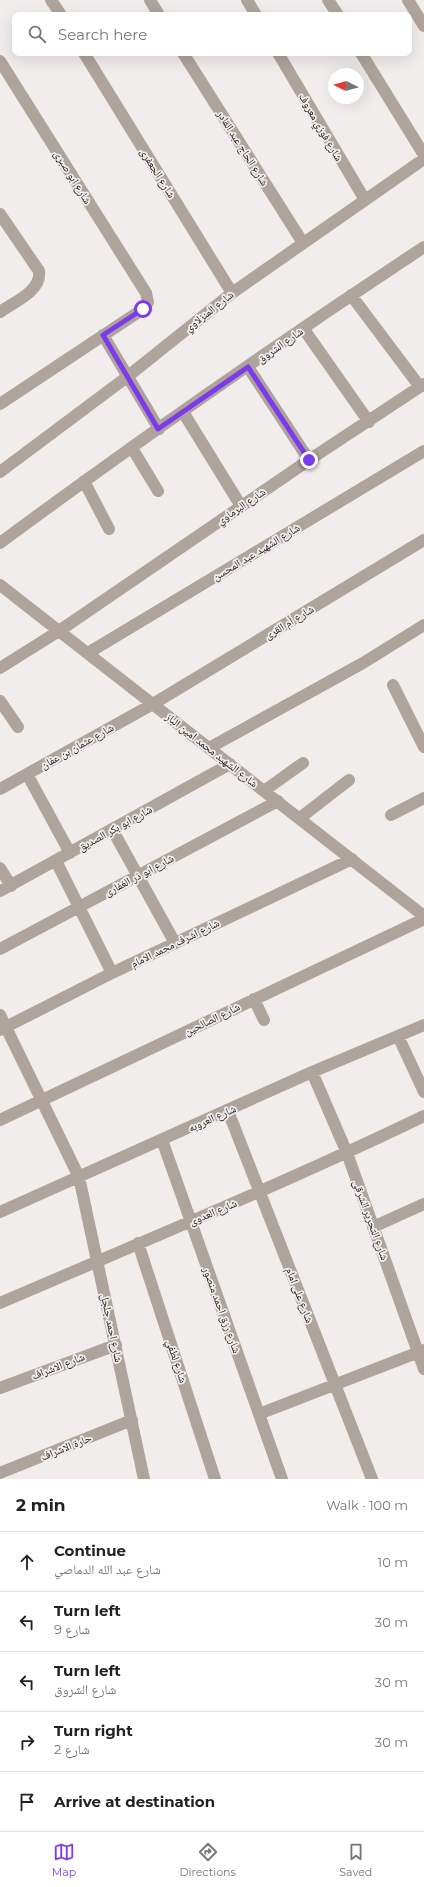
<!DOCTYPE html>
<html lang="en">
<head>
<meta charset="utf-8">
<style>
	body { margin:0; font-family:Montserrat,"Noto Naskh Arabic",sans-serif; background:#f2f2f2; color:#202124 }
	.compass { position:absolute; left:328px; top:68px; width:36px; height:36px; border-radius:50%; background:#fff; box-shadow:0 4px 16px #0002; rotate:275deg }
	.stop { position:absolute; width:12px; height:12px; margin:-9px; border:3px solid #7c3aed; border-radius:50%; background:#fff }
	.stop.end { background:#7c3aed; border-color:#fff; box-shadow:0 1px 4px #0008 }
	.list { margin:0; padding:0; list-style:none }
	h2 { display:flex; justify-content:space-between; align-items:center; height:52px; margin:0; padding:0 16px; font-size:17px }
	h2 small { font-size:13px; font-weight:400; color:#757577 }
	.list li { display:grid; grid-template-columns:26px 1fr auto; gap:12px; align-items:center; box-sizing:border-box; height:60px; padding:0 16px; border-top:1px solid #e0e0e0 }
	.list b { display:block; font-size:15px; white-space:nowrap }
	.list p { margin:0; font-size:13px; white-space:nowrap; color:#757577 }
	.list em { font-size:13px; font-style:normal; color:#757577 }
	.icon { flex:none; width:22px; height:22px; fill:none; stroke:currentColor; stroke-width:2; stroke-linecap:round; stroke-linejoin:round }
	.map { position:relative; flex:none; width:424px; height:1479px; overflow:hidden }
	.search { position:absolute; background:#fff; box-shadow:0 4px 16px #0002; left:12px; right:12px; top:12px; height:44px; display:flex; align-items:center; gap:10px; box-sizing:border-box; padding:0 14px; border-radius:8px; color:#757577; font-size:15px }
	.sheet { height:352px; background:#fff }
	nav { display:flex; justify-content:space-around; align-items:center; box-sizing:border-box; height:56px; border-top:1px solid #e0e0e0; background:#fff; font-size:11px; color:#757577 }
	nav a { display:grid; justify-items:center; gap:2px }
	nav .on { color:#7c3aed }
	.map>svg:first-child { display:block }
</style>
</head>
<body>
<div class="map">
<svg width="424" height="1479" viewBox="0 0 424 1479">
	<rect width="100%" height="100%" fill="#f0edec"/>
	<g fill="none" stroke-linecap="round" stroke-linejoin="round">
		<path stroke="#afa49b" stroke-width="12" d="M51 0 61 15
			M150 0 159 15
			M247 0 256 15
			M328 0 338 15
			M408 0 424 26
			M84 53 232 293
			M183 53 303 243
			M278 53 365 200
			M361 53 424 155
			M0 61 146 293 148 302 143 309 0 404
			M0 214 39 271C42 291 14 302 0 312
			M351 295 420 387
			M303 328 369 422
			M103 335 159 429
			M248 367 309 460
			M183 412 241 506
			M132 448 158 491
			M0 472 127 377 232 293 424 159
			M84 481 109 529
			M0 543C139 440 280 342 424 247
			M0 585 424 916
			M88 653 424 451
			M0 668 59 631 309 460 424 384
			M393 685 424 747
			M0 701 18 727
			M209 748 363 663 424 625
			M27 774 70 853
			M0 789 153 704 424 540
			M264 791 303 763
			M391 815 424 798
			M300 818 349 780
			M112 829 175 943
			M56 861 112 973
			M0 868 11 886
			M0 891 230 764
			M0 949 278 801
			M254 999 264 1020
			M0 1015 79 1177 144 1479
			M0 1030 112 973 352 859
			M398 1036 424 1092
			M312 1072 347 1153 424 1369
			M228 1111 372 1479
			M0 1120 424 919
			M162 1140 282 1479
			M0 1212 312 1072 424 1025
			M373 1227 424 1204
			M138 1243 215 1479
			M0 1303C142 1242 285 1183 424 1116
			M0 1388 116 1345
			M259 1414 424 1350
			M0 1473 132 1420"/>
	</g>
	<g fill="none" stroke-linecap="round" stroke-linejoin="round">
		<path stroke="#7c3aed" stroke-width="5" d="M143 309 103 335 158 429 248 367 309 460"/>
	</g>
	<g text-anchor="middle" stroke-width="3.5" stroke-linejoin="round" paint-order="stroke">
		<g font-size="11" fill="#21201f" stroke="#f0edec">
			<text transform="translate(321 127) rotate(60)" y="4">شارع فوزي معروف</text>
			<text transform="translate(243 148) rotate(58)" y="4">شارع الحاج عبد القادر</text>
			<text transform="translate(158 173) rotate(58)" y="4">شارع الجعفرى</text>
			<text transform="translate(73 177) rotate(58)" y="4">شارع ابو صبرى</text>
			<text transform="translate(209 311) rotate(-38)" y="4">شارع المنزلاوي</text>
			<text transform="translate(280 345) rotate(-35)" y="4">شارع الشروق</text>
			<text transform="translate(241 506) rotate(-34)" y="4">شارع البرماوي</text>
			<text transform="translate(256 552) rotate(-31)" y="4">شارع الشهيد عبد المحسن</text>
			<text transform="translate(289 622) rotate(-31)" y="4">شارع أم القرى</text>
			<text transform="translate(77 746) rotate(-29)" y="4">شارع عثمان بن عفان</text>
			<text transform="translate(212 750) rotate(38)" y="4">شارع الشهيد محمد امين الباز</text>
			<text transform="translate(115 828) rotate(-29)" y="4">شارع ابو بكر الصديق</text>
			<text transform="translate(139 875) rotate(-28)" y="4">شارع ابو ذر الغفارى</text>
			<text transform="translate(175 943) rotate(-26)" y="4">شارع اشرف محمد الامام</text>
			<text transform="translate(212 1019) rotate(-26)" y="4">شارع الصالحين</text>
			<text transform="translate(212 1118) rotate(-24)" y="4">شارع العروبه</text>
			<text transform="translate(213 1212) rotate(-23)" y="4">شارع العدوى</text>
			<text transform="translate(371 1220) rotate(70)" y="4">شارع التحرير الشرقى</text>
			<text transform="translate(300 1295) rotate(69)" y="4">شارع على امام</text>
			<text transform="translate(222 1310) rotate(70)" y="4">شارع رزق احمد منصور</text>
			<text transform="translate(112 1328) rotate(78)" y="4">شارع احمد جلجل</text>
			<text transform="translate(177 1361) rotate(72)" y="4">شارع لطفي</text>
			<text transform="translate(58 1366) rotate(-21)" y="4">شارع الاشراف</text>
			<text transform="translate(66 1447) rotate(-22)" y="4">حارة الاشراف</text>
		</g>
	</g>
</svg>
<svg class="compass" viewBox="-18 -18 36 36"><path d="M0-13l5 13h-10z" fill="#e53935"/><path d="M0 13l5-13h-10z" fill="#757577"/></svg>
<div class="stop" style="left:143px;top:309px"></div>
<div class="stop end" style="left:309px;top:460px"></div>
<div class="search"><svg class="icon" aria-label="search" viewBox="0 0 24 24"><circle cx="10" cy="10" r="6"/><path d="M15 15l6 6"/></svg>Search here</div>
</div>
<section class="sheet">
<h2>2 min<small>Walk · 100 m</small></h2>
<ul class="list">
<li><svg class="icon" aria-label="ahead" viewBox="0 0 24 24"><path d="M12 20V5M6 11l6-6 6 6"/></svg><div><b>Continue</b><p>شارع عبد الله الدماصي</p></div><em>10 m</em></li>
<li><svg class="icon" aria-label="left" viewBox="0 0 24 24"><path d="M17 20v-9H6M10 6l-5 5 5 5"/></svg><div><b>Turn left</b><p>شارع 9</p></div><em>30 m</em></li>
<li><svg class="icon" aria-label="left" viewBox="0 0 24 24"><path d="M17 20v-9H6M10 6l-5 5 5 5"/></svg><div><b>Turn left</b><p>شارع الشروق</p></div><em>30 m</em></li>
<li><svg class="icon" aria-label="right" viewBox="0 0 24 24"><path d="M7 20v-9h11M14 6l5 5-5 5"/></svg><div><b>Turn right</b><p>شارع 2</p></div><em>30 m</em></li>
<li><svg class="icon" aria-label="arrive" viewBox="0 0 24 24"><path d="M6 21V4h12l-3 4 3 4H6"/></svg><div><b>Arrive at destination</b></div></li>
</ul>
</section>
<nav>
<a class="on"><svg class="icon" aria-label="map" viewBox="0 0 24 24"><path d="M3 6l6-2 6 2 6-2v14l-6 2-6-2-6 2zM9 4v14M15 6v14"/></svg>Map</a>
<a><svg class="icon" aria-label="directions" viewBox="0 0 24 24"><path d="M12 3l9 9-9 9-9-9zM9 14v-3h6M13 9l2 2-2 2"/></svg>Directions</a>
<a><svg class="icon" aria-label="saved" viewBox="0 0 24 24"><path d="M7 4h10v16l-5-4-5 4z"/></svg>Saved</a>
</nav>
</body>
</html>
